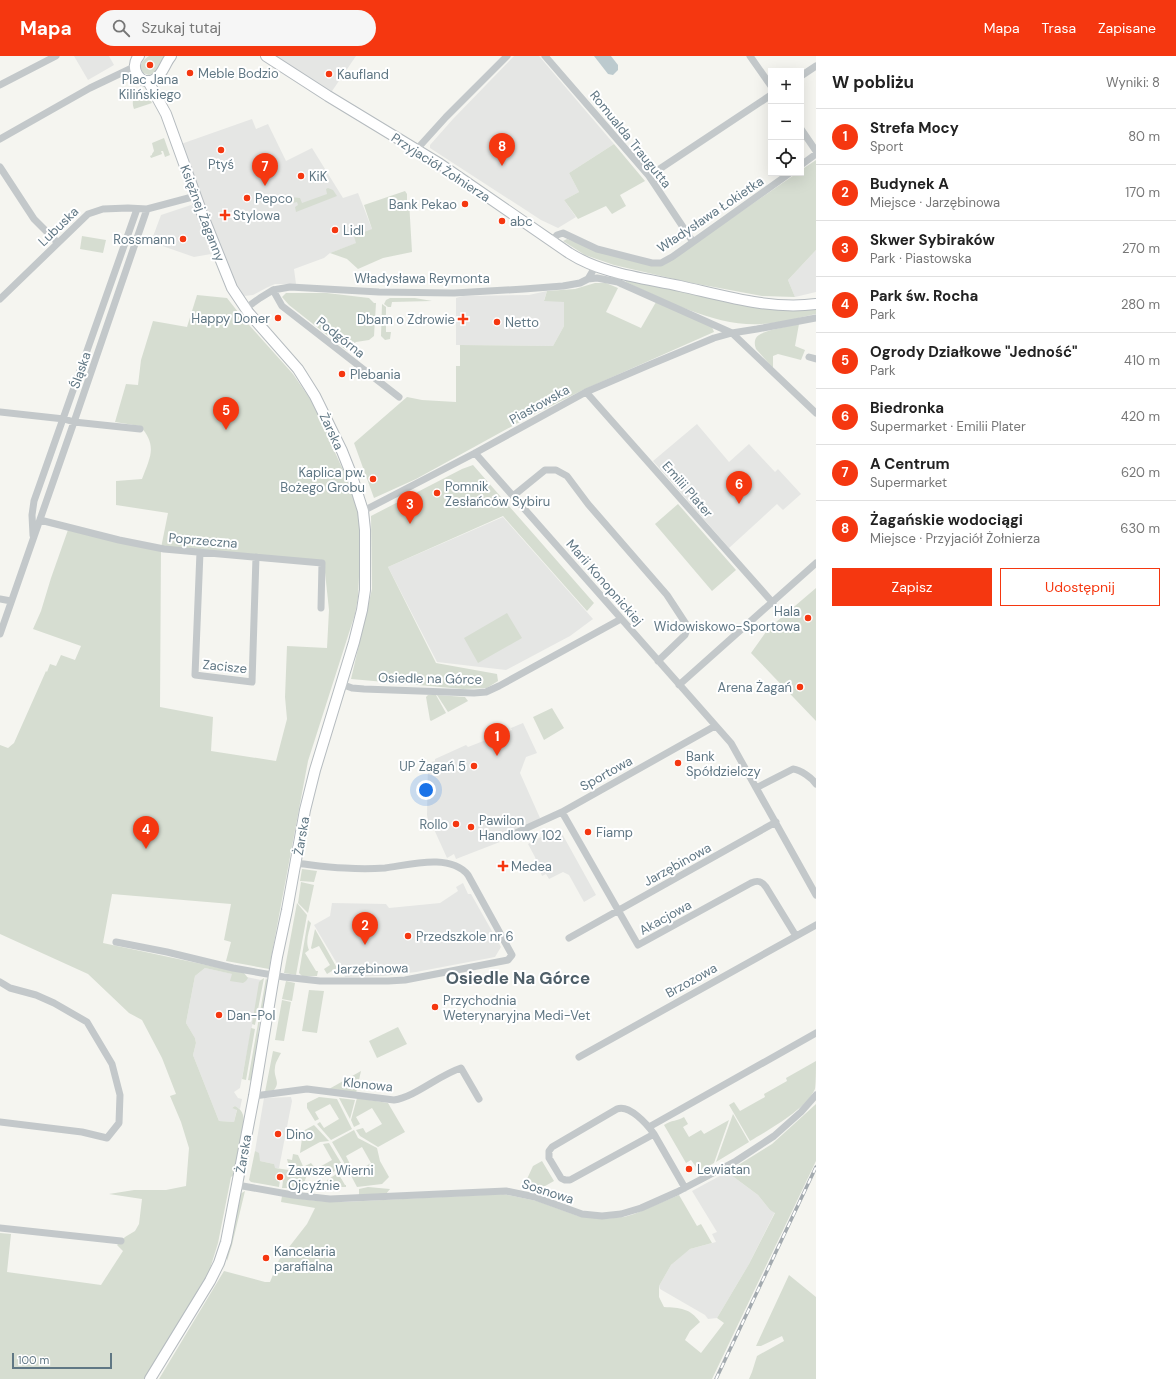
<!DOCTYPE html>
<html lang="pl">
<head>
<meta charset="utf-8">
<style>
	body { margin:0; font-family:"DM Sans",sans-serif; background:#f6f6f6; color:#222 }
	.controls { position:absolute; right:12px; top:12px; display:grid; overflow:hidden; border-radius:0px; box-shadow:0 4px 16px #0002 }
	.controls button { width:36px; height:36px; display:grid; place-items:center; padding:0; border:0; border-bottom:1px solid #e0e0e0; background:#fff; color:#222; font:20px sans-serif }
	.scale { position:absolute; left:12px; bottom:10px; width:100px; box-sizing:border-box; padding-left:4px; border:2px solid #607784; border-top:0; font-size:11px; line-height:14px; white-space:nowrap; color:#607784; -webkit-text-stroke:3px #fff; paint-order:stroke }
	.you { position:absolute; left:426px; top:734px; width:14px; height:14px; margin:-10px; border:3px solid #fff; border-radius:50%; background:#1a73e8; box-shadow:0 0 0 6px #1a73e833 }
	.badge { display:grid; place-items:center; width:26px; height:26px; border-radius:50%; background:#f53710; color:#fff; font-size:13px; font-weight:700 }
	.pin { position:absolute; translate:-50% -33px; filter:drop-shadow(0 1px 2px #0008) }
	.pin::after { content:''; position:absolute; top:21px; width:14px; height:12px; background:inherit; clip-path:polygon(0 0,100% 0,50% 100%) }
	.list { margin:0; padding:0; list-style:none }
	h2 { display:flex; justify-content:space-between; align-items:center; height:52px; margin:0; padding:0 16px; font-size:17px }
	h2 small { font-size:13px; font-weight:400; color:#767676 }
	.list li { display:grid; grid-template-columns:26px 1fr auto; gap:12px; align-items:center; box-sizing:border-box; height:56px; padding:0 16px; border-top:1px solid #e0e0e0 }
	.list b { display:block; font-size:15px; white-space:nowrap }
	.list p { margin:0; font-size:13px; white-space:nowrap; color:#767676 }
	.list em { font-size:13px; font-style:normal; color:#767676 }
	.actions { display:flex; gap:8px; padding:12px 16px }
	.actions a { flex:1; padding:9px 0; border:1px solid #f53710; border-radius:0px; text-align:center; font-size:14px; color:#f53710 }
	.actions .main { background:#f53710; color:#fff }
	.icon { flex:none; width:22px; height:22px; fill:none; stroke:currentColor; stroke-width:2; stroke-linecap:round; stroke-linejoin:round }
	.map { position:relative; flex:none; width:816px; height:1323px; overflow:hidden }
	header { display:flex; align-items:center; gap:24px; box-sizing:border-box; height:56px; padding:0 20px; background:#f53710; color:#fff }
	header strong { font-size:19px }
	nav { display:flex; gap:22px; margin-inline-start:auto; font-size:14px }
	.search { width:280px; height:36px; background:#f6f6f6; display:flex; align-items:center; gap:10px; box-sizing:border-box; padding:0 14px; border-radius:22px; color:#767676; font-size:15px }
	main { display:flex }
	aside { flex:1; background:#fff }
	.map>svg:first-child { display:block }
</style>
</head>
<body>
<header>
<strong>Mapa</strong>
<div class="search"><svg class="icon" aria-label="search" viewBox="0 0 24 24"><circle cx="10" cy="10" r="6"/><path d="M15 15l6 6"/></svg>Szukaj tutaj</div>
<nav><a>Mapa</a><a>Trasa</a><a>Zapisane</a></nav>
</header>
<main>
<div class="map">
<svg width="816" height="1323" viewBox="0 0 816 1323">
	<rect width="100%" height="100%" fill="#f5f5f0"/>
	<path fill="#e5e6e4" d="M74 0H109L114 9 88 24Z
		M274 0H356L330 38Z
		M514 0H539L614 88 569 117 579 136 564 144 576 161 558 172 541 164 430 92V89L453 63Z
		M252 63 256 73 268 68 286 105 312 92 343 142 358 137 372 173 357 187 330 197 324 202 294 213 296 228H275L266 232 253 239 244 240 229 217 181 88Z
		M191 149 194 151 211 198 194 201 151 186 161 159Z
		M816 194V236L795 241 788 224Z
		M547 235 544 244 564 245V270L553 290 456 289V242L463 240 529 239Z
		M697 368 729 406 749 388 775 416 778 413 801 438 783 454 777 448 729 492 653 405Z
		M503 461 593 563 570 580 506 614 437 606 388 511Z
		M523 667 537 697 526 701 520 717 540 762 505 784 456 803 454 798 447 802 433 771H429L427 759 428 707 435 705V703L466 689 468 691 512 674 511 672Z
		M556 773 560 774 596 839 584 846 569 819 563 816 549 823 546 818 542 820 535 801 528 788Z
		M463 827 468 838H471L501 891 495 901 416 916 384 920 345 921 314 869 330 860 332 847 386 848 389 852 440 847 458 835 456 831Z
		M205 912 261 924 240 1032 234 1036 238 1042 242 1043 240 1053 235 1050 232 1052 237 1053 234 1066 219 1065 193 999 196 987 195 982 186 967 195 920Z
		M291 1041 292 1045 279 1112H274V1108L260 1105 255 1095 264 1042Z
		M727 1116 758 1139 770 1154 775 1156 749 1208 717 1262 708 1263 705 1259 660 1233 659 1230 671 1209 686 1196 690 1193 716 1186 712 1178 717 1176 692 1135Z"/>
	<path fill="#d6ddd1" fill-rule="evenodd" d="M149 0H166L155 17 149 19 143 17C138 9 142 5 149 0Z
		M138 32 148 40 152 47 134 53C131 45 134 40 138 32Z
		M164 82 170 99 165 101 163 95H161L162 98 151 102 150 100 152 99V98L154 95 152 87Z
		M614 88 645 125 620 139 626 150 612 158 606 150 578 163 564 144 579 136 569 117Z
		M816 104V194L788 224 795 241 762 240 687 226 614 209 585 199 563 185 567 183C587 190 645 213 664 209L797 117H801V114Z
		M328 132 333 134 337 140 296 156 295 151 298 149 297 146 293 147 291 141 300 142 302 147 327 138 326 133Z
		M405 135 407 138V145H409L412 196 383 202 358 213 347 203 330 197 356 187 354 180 372 173 364 149Z
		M82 180 106 184 103 197 80 193Z
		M625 224 816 252V258C798 262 780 267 762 268 716 271 667 245 626 226Z
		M595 227H606L618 232 606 256 641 272 656 246 712 271 714 276 583 334 527 362 416 423 374 442 354 387 407 341 422 344 456 346V310H460V289L553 290 564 270V246L544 245 547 235 575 233Z
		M286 237H327L369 242 374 247H376L374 280 369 284 356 286 346 294 289 249 282 241Z
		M197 239 227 242 242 261 293 318 317 353 328 381 359 449 361 480 358 541 355 558 308 705 269 913 226 905 231 886 224 884 231 848 112 838 103 887 244 917 248 922 246 925 243 927 230 925 232 918 205 912 195 920 186 967 195 982 196 987 193 999 219 1065 234 1066 237 1054 232 1052 235 1050C239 1052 242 1055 243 1059 246 1070 238 1108 234 1119L231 1121 218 1187 209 1216 145 1323H0V1177L11 1178 7 1216 101 1229 123 1195 117 1189 125 1181 135 1175 139 1168 142 1143 109 1138 134 1134H166L186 1130 189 1092 181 1066 170 1040 176 1038 162 1002 142 964 129 957 88 918 0 878V689L8 692 14 687 46 615 47 616 50 608 56 610 61 599 75 604 81 590 33 573 41 555 51 522 69 471 161 492 168 457 116 449V425L142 423C150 401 158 390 140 370L115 366 126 328 138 329 141 304 153 265 187 271ZM161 492 324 507 329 554 327 592 287 590 285 641 287 663 276 705 211 695 213 661 160 651Z
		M390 242H415L432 245 392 246 391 251H388L384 248 386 244Z
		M382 248 386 251V276H391L390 283 385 284 381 280Z
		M799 268 795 290 805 294 801 304 778 298 773 300V312L756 293C754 288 754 282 759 279 765 274 791 270 799 268Z
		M473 409 594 547 587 555 503 460 388 511 436 607 497 618 498 625 487 632 463 633 351 623 372 533 371 460 462 413Z
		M678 448 736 514 712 535 655 468Z
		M816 532V665L751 597 768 573Z
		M507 557 522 582 478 607 464 582Z
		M428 639H436L446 657 431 665 430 664 426 641Z
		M437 639 465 641 468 645 448 656Z
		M552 652 564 672 544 684 533 661Z
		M302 813 317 815 314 826 300 825Z
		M301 826 314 829 308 857 298 847Z
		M297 847 307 859 296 919 284 917Z
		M308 864 311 867C309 876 305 885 309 894L305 897 316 915H318L317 920H302L299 917Z
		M315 873 337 912 327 918 324 913 330 909 319 890 312 893 311 892Z
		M264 922 255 969 252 968 259 926 261 924Z
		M266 922 268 926 259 971 253 1025 248 1024Z
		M286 925 295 927 292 945 282 943Z
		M309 934 324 935 317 977 302 975Z
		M282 944 291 946 284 985 275 984Z
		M398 971 407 988 377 1002 369 985Z
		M251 972 255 973 246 1024 242 1023Z
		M273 995 281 997C279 1001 275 1007 275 1012 273 1021 281 1026 274 1034L265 1036Z
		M816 1005C816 1011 816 1027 815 1033 805 1054 770 1073 750 1085L729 1049 734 1046 740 1055 765 1041 764 1038 787 1025 786 1022Z
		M361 1015 356 1037 329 1033Z
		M319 1041 337 1043 352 1073 331 1084 317 1068 320 1066 324 1072 339 1063 330 1048 315 1056 319 1063 315 1065 307 1052V1047Z
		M339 1042 355 1044 350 1063Z
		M357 1042 388 1047 405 1076 378 1091 360 1080 356 1074 363 1072 366 1077 382 1068 372 1052 356 1061 360 1068 354 1071 351 1064Z
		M816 1048V1105L712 1323H159L224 1215 265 1226H270L279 1204 307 1168 315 1152 281 1146 282 1140 317 1145 343 1146 503 1138 537 1145 578 1160 603 1163 624 1161 634 1158 679 1139 697 1170 701 1168 712 1187 690 1193 671 1209 659 1230V1241L664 1251C680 1252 690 1252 700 1266L690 1275 685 1284 701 1297 724 1267 717 1262 749 1208 775 1157 770 1154 758 1139 727 1116 772 1088Z
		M733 1058 749 1086 716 1106Z
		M684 1061 688 1068 683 1071 689 1081 701 1074 704 1078 729 1064 714 1107 699 1115 691 1104 686 1107 664 1069C671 1064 678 1065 684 1061Z
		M314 1069 329 1085 320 1086 300 1097 303 1075Z
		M354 1074 358 1082 377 1092 380 1105 389 1121 382 1128 357 1131 347 1112 351 1109 355 1117 371 1107 362 1091 346 1100 350 1108 346 1110 332 1086Z
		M329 1087 343 1110 325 1121 309 1118 305 1110 311 1107 316 1113 332 1104 323 1088Z
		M255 1095 259 1097 260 1105 274 1108 275 1112 289 1114 291 1109 288 1107 287 1103 292 1104 293 1098 298 1099 307 1119 303 1129 287 1132H282L283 1125 280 1124 279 1131 251 1126 249 1124Z
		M542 1105 554 1125 538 1134 533 1132 527 1123 533 1110Z
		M338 1117 345 1129H346V1131H327V1124Z
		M368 1131 390 1133 386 1138 359 1139V1133Z
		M245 1135 232 1189 227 1205V1198L239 1142 240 1138Z
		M789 1219 816 1241V1323H749L752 1316 757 1300 784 1285 782 1280 761 1290H756Z"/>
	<path fill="#bccace" d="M594 0H611L618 9V14L613 19 608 18Z"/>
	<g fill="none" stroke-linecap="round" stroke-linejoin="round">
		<defs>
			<path id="secondary" d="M139 0C128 11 141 32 155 23 163 18 165 7 171 0
				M266 0 328 40 440 108 569 197C602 218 643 222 680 230 725 240 770 254 816 248
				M148 25 166 58 203 160 232 232 248 256 298 313 315 340 342 395 352 420 363 455 365 474V534L362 554 354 586 315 714 305 754 287 854 277 901 254 1040 226 1186 219 1207 210 1225 150 1323"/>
		</defs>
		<use href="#secondary" stroke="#b5bbbf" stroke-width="12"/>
		<path stroke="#c3c8ca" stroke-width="7" d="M545 0 649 120 693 186
			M750 0 771 30
			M801 20 816 10
			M0 29 56 0
			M801 73 816 95
			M0 83 90 32 134 11
			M417 93 446 61 507 0
			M801 109 816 98
			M0 111 34 163 58 187
			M649 120 771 39
			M552 185 557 179 563 177 597 193 652 207H661L672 201 790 117
			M617 217V221L618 226 622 228 732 277 816 357
			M588 223 597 222 618 226
			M273 234 282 250 399 341
			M0 243 88 158 103 153 128 152 147 153 196 140
			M246 252 260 242 273 234 290 231 379 236 454 237 524 233 563 230 580 227 588 223 595 211
			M809 301 816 303
			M586 336 773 547
			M0 356 64 363 74 366 140 373
			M475 397 731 687 816 839
			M513 440 545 414H556L567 420 588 448 667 539 686 568 687 573 685 579 658 605
			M363 455 475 397 586 336 649 309 714 282 732 277 757 273 816 262
			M40 464 119 484 164 493 322 507 321 552
			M33 479 32 459 34 445 137 153
			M200 496 195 619 252 626 256 501
			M0 543 11 545
			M0 578 74 366 147 153
			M341 628 352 632 364 633 474 637 486 636 499 630 621 563
			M679 629 816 507
			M756 732 793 713C801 714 812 722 816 728
			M562 756 638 889 751 827C758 824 762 825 766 831L796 880
			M507 781 562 756 715 670
			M569 882 776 766
			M116 886 167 896 233 912 284 921 320 925H388L405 924 508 904 512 899 468 819C450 797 409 809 385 812 372 813 358 813 345 812 328 812 312 809 296 807
			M0 926 10 932 36 939 54 947 87 966 112 1008 120 1039 119 1067 107 1082 82 1076 0 1066
			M579 1001 816 869
			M254 1040 307 1033 394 1044C415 1041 439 1019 461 1012L479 1043
			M649 1071 816 977
			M654 1078 570 1124H565L561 1122 549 1102V1095L552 1091 617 1053C629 1048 647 1068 654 1078L685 1132
			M237 1129 293 1139 330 1143 506 1135 535 1141 582 1158 602 1160 621 1158 641 1152 677 1136 736 1105 774 1080 801 1056 816 1039
			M0 1172 121 1185"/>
		<use href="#secondary" stroke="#fff" stroke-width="10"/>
		<defs>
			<path id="rail" d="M716 1323 816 1111"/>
		</defs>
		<use href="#rail" stroke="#a3aaaf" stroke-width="3.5"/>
		<use href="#rail" stroke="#fff" stroke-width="2" stroke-dasharray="6" stroke-linecap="butt"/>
	</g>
	<g fill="#f53710" stroke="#fff" stroke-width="1.5">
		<circle cx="150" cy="9" r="4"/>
		<circle cx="190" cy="17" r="4"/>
		<circle cx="329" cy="18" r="4"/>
		<circle cx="221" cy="94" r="4"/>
		<circle cx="301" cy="120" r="4"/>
		<circle cx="247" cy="142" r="4"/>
		<circle cx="465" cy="148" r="4"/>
		<path d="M223 153h4v4h4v4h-4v4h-4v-4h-4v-4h4z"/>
		<circle cx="502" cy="165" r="4"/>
		<circle cx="335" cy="174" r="4"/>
		<circle cx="183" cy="183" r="4"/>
		<circle cx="278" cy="262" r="4"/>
		<path d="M461 257h4v4h4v4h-4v4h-4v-4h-4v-4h4z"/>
		<circle cx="497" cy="266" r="4"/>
		<circle cx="342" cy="318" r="4"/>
		<circle cx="373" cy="423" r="4"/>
		<circle cx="437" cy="437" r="4"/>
		<circle cx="808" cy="562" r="4"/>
		<circle cx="800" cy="631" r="4"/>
		<circle cx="678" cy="707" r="4"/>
		<circle cx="474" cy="710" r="4"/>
		<circle cx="456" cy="768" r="4"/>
		<circle cx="471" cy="771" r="4"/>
		<circle cx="588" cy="776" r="4"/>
		<path d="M501 804h4v4h4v4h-4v4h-4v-4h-4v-4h4z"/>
		<circle cx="408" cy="880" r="4"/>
		<circle cx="435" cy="951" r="4"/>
		<circle cx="219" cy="959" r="4"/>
		<circle cx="278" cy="1078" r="4"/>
		<circle cx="689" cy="1113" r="4"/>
		<circle cx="280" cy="1121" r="4"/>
		<circle cx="266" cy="1202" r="4"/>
	</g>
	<g text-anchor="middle" stroke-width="4" stroke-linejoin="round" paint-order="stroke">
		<g font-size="13" fill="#607784" stroke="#fff" text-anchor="start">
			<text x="198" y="22">Meble Bodzio</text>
			<text x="337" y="23">Kaufland</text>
			<text x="150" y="28" text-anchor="middle">Plac Jana<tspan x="150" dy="15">Kilińskiego</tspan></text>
			<text x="221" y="113" text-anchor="middle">Ptyś</text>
			<text x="309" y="125">KiK</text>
			<text x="255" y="147">Pepco</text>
			<text x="457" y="153" text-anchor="end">Bank Pekao</text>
			<text x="233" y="164">Stylowa</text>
			<text x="510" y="170">abc</text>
			<text x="343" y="179">Lidl</text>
			<text x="175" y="188" text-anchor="end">Rossmann</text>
			<text x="270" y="267" text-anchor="end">Happy Doner</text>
			<text x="455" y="268" text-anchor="end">Dbam o Zdrowie</text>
			<text x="505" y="271">Netto</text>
			<text x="350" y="323">Plebania</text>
			<text x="365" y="421" text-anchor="end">Kaplica pw.<tspan x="365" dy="15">Bożego Grobu</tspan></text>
			<text x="445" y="435">Pomnik<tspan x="445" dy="15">Zesłańców Sybiru</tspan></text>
			<text x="800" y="560" text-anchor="end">Hala<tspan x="800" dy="15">Widowiskowo-Sportowa</tspan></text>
			<text x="792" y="636" text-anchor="end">Arena Żagań</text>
			<text x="686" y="705">Bank<tspan x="686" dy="15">Spółdzielczy</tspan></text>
			<text x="466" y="715" text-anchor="end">UP Żagań 5</text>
			<text x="479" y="769">Pawilon<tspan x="479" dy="15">Handlowy 102</tspan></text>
			<text x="448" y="773" text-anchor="end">Rollo</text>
			<text x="596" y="781">Fiamp</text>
			<text x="511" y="815">Medea</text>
			<text x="416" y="885">Przedszkole nr 6</text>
			<text x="443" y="949">Przychodnia<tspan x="443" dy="15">Weterynaryjna Medi-Vet</tspan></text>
			<text x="227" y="964">Dan-Pol</text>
			<text x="286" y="1083">Dino</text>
			<text x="697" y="1118">Lewiatan</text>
			<text x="288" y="1119">Zawsze Wierni<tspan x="288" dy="15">Ojcyźnie</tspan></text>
			<text x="274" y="1200">Kancelaria<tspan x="274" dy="15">parafialna</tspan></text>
		</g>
		<g font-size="13" fill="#607784" stroke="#fff">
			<text transform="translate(631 83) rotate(51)" y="5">Romualda Traugutta</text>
			<text transform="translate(441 111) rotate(33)" y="5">Przyjaciół Żołnierza</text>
			<text transform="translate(203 157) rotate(69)" y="5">Księżnej Żaganny</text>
			<text transform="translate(710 158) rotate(-34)" y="5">Władysława Łokietka</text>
			<text transform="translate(58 170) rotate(-44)" y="5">Lubuska</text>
			<text x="422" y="227">Władysława Reymonta</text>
			<text transform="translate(341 281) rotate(38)" y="5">Podgórna</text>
			<text transform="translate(80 314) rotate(-71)" y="5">Śląska</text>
			<text transform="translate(539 348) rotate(-29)" y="5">Piastowska</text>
			<text transform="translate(332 375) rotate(65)" y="5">Żarska</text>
			<text transform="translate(688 433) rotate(49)" y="5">Emilii Plater</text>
			<text transform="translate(203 484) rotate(5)" y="5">Poprzeczna</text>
			<text transform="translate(605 526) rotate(49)" y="5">Marii Konopnickiej</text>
			<text transform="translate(225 610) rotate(6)" y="5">Zacisze</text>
			<text transform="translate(430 622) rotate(1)" y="5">Osiedle na Górce</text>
			<text transform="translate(606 717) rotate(-29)" y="5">Sportowa</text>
			<text transform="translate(301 780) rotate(-80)" y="5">Żarska</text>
			<text transform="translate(677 808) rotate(-29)" y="5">Jarzębinowa</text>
			<text transform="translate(665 861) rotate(-29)" y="5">Akacjowa</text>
			<text transform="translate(371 912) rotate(-1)" y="5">Jarzębinowa</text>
			<text transform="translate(691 924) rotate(-29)" y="5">Brzozowa</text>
			<text transform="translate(368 1028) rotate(6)" y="5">Klonowa</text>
			<text transform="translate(243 1098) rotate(-80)" y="5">Żarska</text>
			<text transform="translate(548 1135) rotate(18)" y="5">Sosnowa</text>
		</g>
		<g font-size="17" font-weight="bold" fill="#4f5f69" stroke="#fff">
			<text x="518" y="928">Osiedle Na Górce</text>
		</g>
	</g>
</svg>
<div class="controls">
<button>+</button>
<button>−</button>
<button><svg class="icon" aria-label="locate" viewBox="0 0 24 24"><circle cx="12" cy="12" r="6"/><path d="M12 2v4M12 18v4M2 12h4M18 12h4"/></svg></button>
</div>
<div class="scale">100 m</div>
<div class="you"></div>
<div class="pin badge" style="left:497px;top:700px">1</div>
<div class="pin badge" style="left:365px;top:889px">2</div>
<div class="pin badge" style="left:410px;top:468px">3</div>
<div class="pin badge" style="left:146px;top:793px">4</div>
<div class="pin badge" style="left:226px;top:374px">5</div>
<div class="pin badge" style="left:739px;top:448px">6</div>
<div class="pin badge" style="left:265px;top:130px">7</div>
<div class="pin badge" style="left:502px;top:110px">8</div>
</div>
<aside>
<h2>W pobliżu<small>Wyniki: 8</small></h2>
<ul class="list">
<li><span class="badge">1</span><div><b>Strefa Mocy</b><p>Sport</p></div><em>80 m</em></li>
<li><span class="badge">2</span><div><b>Budynek A</b><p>Miejsce · Jarzębinowa</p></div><em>170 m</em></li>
<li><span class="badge">3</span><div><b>Skwer Sybiraków</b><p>Park · Piastowska</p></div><em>270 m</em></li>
<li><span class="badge">4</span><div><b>Park św. Rocha</b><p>Park</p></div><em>280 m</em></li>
<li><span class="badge">5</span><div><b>Ogrody Działkowe &quot;Jedność&quot;</b><p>Park</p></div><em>410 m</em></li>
<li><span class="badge">6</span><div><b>Biedronka</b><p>Supermarket · Emilii Plater</p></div><em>420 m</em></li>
<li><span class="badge">7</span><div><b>A Centrum</b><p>Supermarket</p></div><em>620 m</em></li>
<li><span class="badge">8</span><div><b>Żagańskie wodociągi</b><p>Miejsce · Przyjaciół Żołnierza</p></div><em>630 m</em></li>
</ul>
<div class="actions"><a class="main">Zapisz</a><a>Udostępnij</a></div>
</aside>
</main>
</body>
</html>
